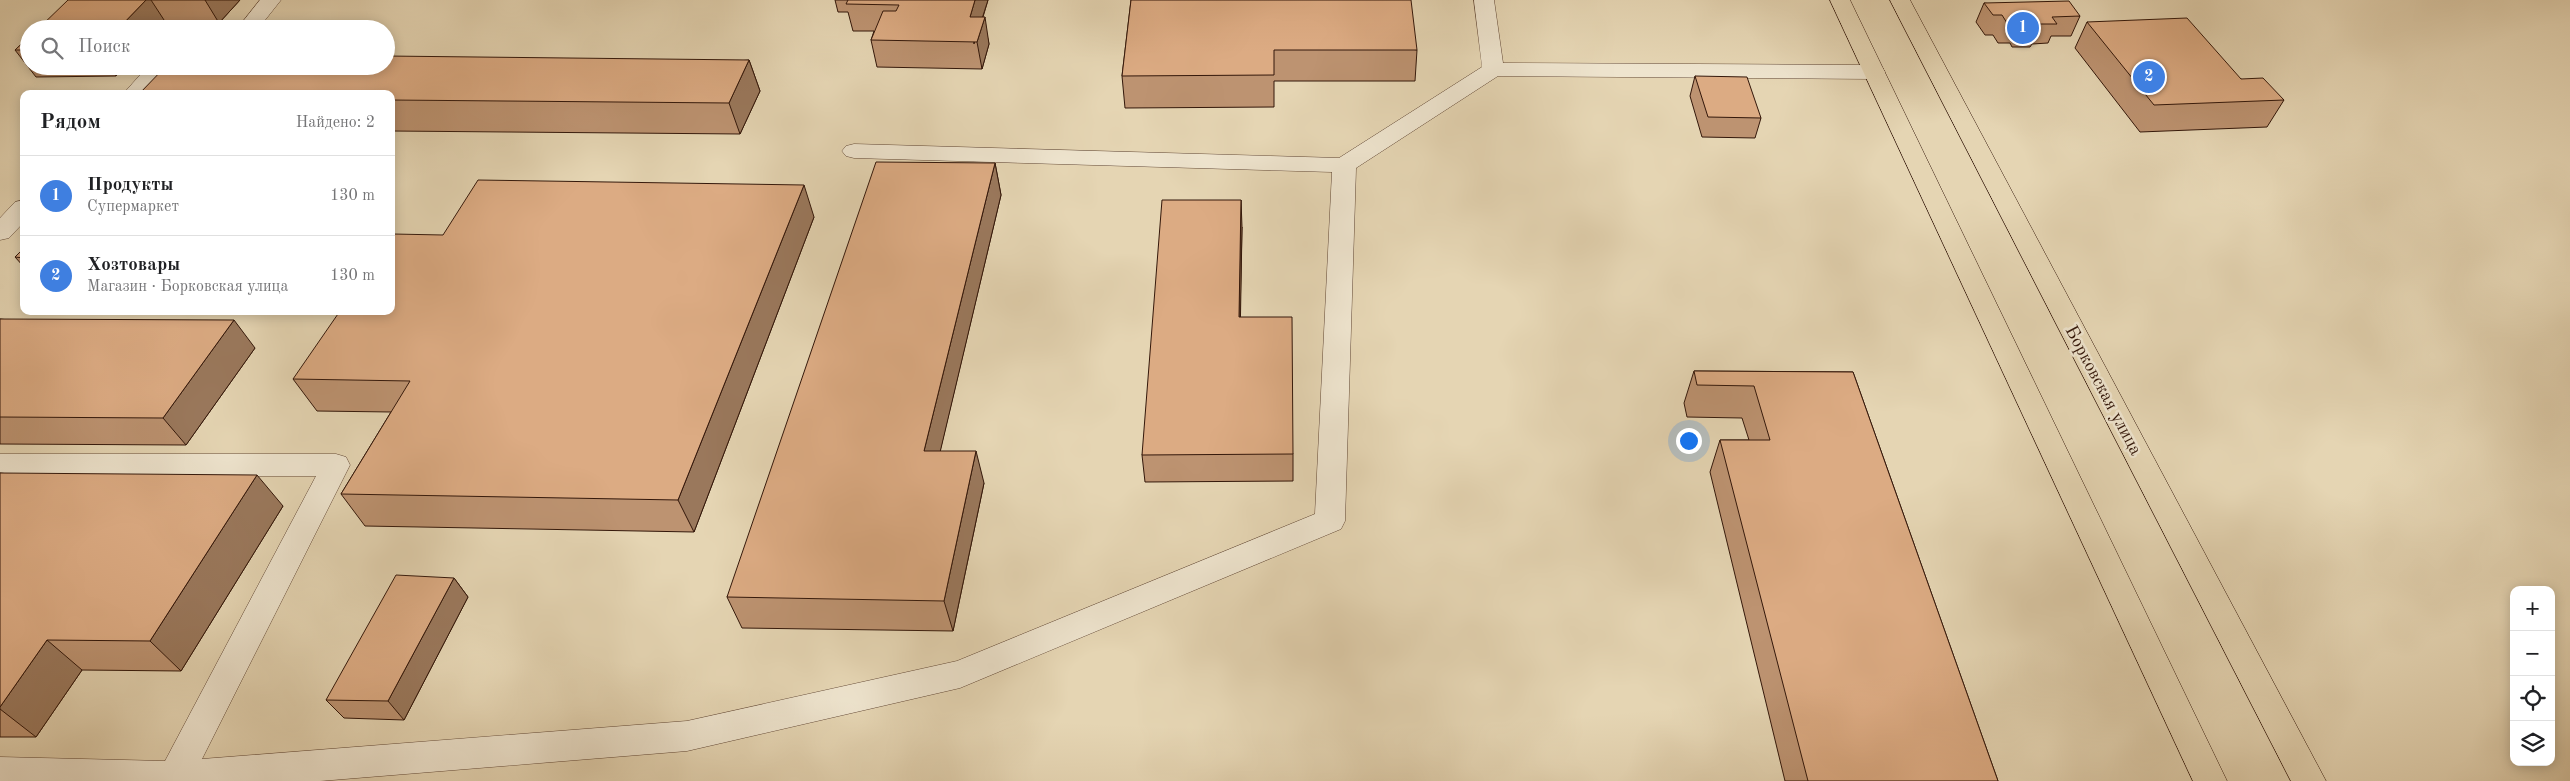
<!DOCTYPE html>
<html lang="ru">
<head>
<meta charset="utf-8">
<style>
	body { margin:0; font-family:"Old Standard TT",serif; background:#f6f6f6; color:#202124 }
	.controls { position:absolute; right:15px; bottom:15px; display:grid; overflow:hidden; border-radius:10px; box-shadow:0 2px 12px #0003 }
	.controls button { width:45px; height:45px; display:grid; place-items:center; padding:0; border:0; border-bottom:1px solid #e0e0e0; background:#fff; color:#202124; font:25px sans-serif }
	.you { position:absolute; left:1688px; top:440px; width:18px; height:18px; margin:-12px; border:4px solid #fff; border-radius:50%; background:#1a73e8; box-shadow:0 0 0 8px #1a73e833 }
	.badge { display:grid; place-items:center; width:32px; height:32px; border-radius:50%; background:#d93025; color:#fff; font-size:16px; font-weight:700 }
	.pin { position:absolute; translate:-50% -50%; border:2px solid #fff; box-shadow:0 1px 5px #0006 }
	.list { margin:0; padding:0; list-style:none }
	h2 { display:flex; justify-content:space-between; align-items:center; height:65px; margin:0; padding:0 20px; font-size:21px }
	h2 small { font-size:16px; font-weight:400; color:#757577 }
	.list li { display:grid; grid-template-columns:32px 1fr auto; gap:15px; align-items:center; box-sizing:border-box; height:80px; padding:0 20px; border-top:1px solid #e0e0e0 }
	.list b { display:block; font-size:19px; white-space:nowrap }
	.list p { margin:0; font-size:16px; white-space:nowrap; color:#757577 }
	.list em { font-size:16px; font-style:normal; color:#757577 }
	.icon { flex:none; width:28px; height:28px; fill:none; stroke:currentColor; stroke-width:2; stroke-linecap:round; stroke-linejoin:round }
	.map { position:relative; flex:none; width:2570px; height:781px; overflow:hidden }
	.search { position:absolute; background:#fff; box-shadow:0 2px 12px #0003; left:20px; top:20px; width:375px; height:55px; display:flex; align-items:center; gap:12px; box-sizing:border-box; padding:0 18px; border-radius:28px; color:#757577; font-size:19px }
	.panel { position:absolute; background:#fff; box-shadow:0 2px 12px #0003; left:20px; top:90px; width:375px; height:225px; border-radius:10px }
	.map>svg:first-child { display:block }
</style>
</head>
<body>
<div class="map">
<svg width="2570" height="781" viewBox="0 0 2570 781">
	<rect width="100%" height="100%" fill="#e5d5b3"/>
	<filter id="stains"><feTurbulence type="fractalNoise" baseFrequency=".004" numOctaves="4"/><feColorMatrix values="0 0 0 0 .2 0 0 0 0 .09 0 0 0 0 .02 0 0 0 .5 -.17"/></filter>
	<radialGradient id="worn" r=".72"><stop offset=".6" stop-color="#630" stop-opacity="0"/><stop offset="1" stop-color="#630" stop-opacity=".3"/></radialGradient>
	<g fill="none" stroke-linecap="round" stroke-linejoin="round">
		<defs>
			<path id="minor" d="M260 0H281L258 29H237Z
				M1474 0H1494L1503 63 1874 65 1882 67 1885 72 1882 77 1874 79 1498 76 1356 168 1345 521 1341 529 960 688 687 751 320 781H0V757L165 761 316 476H0V454H336L346 457 350 465 202 759 687 721 957 661 1315 514 1332 172 854 158 846 156 842 151 846 146 854 144 1339 158 1482 67Z
				M164 66H195L192 71 156 85 147 94H123L140 75Z
				M24 200V222L9 238 0 240V218L15 202Z"/>
			<path id="major" d="M1830 0H1850L2227 781H2193Z
				M1890 0H1910L2326 781H2291Z"/>
		</defs>
		<use href="#minor" stroke="#604634" stroke-width="1"/>
		<use href="#major" stroke="#33170a" stroke-width="1"/>
		<use href="#minor" fill="#eee4ce" fill-rule="evenodd"/>
		<use href="#major" fill="#e5d5b3" fill-rule="evenodd"/>
	</g>
	<path fill="#bd9371" stroke="#33170a" d="M68 0H240L219 23H166Z
		M835 0H988L983 17 989 44 982 69 877 67 871 40 874 31H853L848 12H838Z
		M1131 0 1417 50 1415 81H1274V107L1125 108 1122 76Z
		M1984 3 2080 16 2071 36H2051L2048 43 2032 44 2030 47H2012L2010 43H1998L1993 35H1985L1976 22Z
		M2087 22 2241 79 2284 100 2267 127 2140 132 2075 48Z
		M29 37V66H126L116 76 36 77 15 50Z
		M749 60 760 91 740 134 391 131V94Z
		M1695 76 1761 118 1755 138 1702 137 1690 96Z
		M995 163 1001 195 940 451 984 483 953 631 742 628 727 597Z
		M814 217 694 532 365 526 341 494 391 412 317 411 293 379 443 235Z
		M1242 227 1240 317 1293 454V481L1145 482 1142 455Z
		M24 248V267L15 257Z
		M0 319 255 348 186 445 0 444Z
		M1694 371 1853 372 1998 781H1785L1710 472 1720 440H1749L1742 418 1687 417 1684 403Z
		M0 473 283 506 181 671 82 670 36 737H0Z
		M454 578 468 597 404 720 344 718 326 700Z"/>
	<path fill="#9a785c" stroke="#33170a" d="M146 0H151L166 23 161 29H118Z
		M205 0H240L219 23Z
		M975 0H988L974 44 970 17Z
		M985 17 989 44 982 69 977 42Z
		M749 60 760 91 740 134 729 103Z
		M109 66H126L116 76Z
		M995 163 1001 195 933 482 924 451Z
		M804 185 814 217 694 532 678 500Z
		M1241 200 1242 227 1240 344 1239 317Z
		M234 320 255 348 186 445 163 418Z
		M976 451 984 483 953 631 944 601Z
		M257 475 283 506 181 671 150 641Z
		M454 578 468 597 404 720 388 701Z
		M47 640 82 670 36 737 0 709V707Z"/>
	<path fill="#dcab83" stroke="#33170a" d="M68 0H146L118 29H38Z
		M848 0H975L970 17H985L977 42 871 40 883 11H896L899 5 846 4Z
		M1131 0H1411L1417 50H1274V75L1122 76Z
		M2069 1 2080 16 2052 17 2057 24H2037L2039 27H2021L2018 23H2007L2002 15H1993L1984 3Z
		M2187 18 2241 79 2263 78 2284 100 2154 105 2087 22Z
		M29 37V50H15Z
		M386 56 749 60 729 103 391 100V94H139L166 66H386Z
		M1695 76 1747 77 1761 118 1708 117Z
		M876 162 995 163 924 451H976L944 601 727 597Z
		M478 180 804 185 678 500 341 494 410 381 293 379 340 311H391V236L393 234 443 235Z
		M1162 200H1241L1239 317H1292L1293 454 1142 455Z
		M24 248V258L15 257Z
		M0 319 234 320 163 418 0 417Z
		M1694 371 1853 372 1998 781H1808L1720 440H1770L1754 386 1697 385Z
		M0 473 257 475 150 641 47 640 0 707Z
		M396 575 454 578 388 701 326 700Z"/>
	<g text-anchor="middle" stroke-width="5" stroke-linejoin="round" paint-order="stroke">
		<g font-size="18" fill="#33170a" stroke="#eee4ce">
			<text transform="translate(2104 390) rotate(62)" y="6">Борковская улица</text>
		</g>
	</g>
	<rect width="100%" height="100%" filter="url(#stains)"/>
	<rect width="100%" height="100%" fill="url(#worn)"/>
</svg>
<div class="controls">
<button>+</button>
<button>−</button>
<button><svg class="icon" aria-label="locate" viewBox="0 0 24 24"><circle cx="12" cy="12" r="6"/><path d="M12 2v4M12 18v4M2 12h4M18 12h4"/></svg></button>
<button><svg class="icon" aria-label="layers" viewBox="0 0 24 24"><path d="M12 4l9 5-9 5-9-5zM3 14l9 5 9-5"/></svg></button>
</div>
<div class="you"></div>
<div class="pin badge" style="left:2023px;top:28px;background:#3f7fe0">1</div>
<div class="pin badge" style="left:2149px;top:77px;background:#3f7fe0">2</div>
<div class="search"><svg class="icon" aria-label="search" viewBox="0 0 24 24"><circle cx="10" cy="10" r="6"/><path d="M15 15l6 6"/></svg>Поиск</div>
<section class="panel">
<h2>Рядом<small>Найдено: 2</small></h2>
<ul class="list">
<li><span class="badge" style="background:#3f7fe0">1</span><div><b>Продукты</b><p>Супермаркет</p></div><em>130 m</em></li>
<li><span class="badge" style="background:#3f7fe0">2</span><div><b>Хозтовары</b><p>Магазин · Борковская улица</p></div><em>130 m</em></li>
</ul>
</section>
</div>
</body>
</html>
